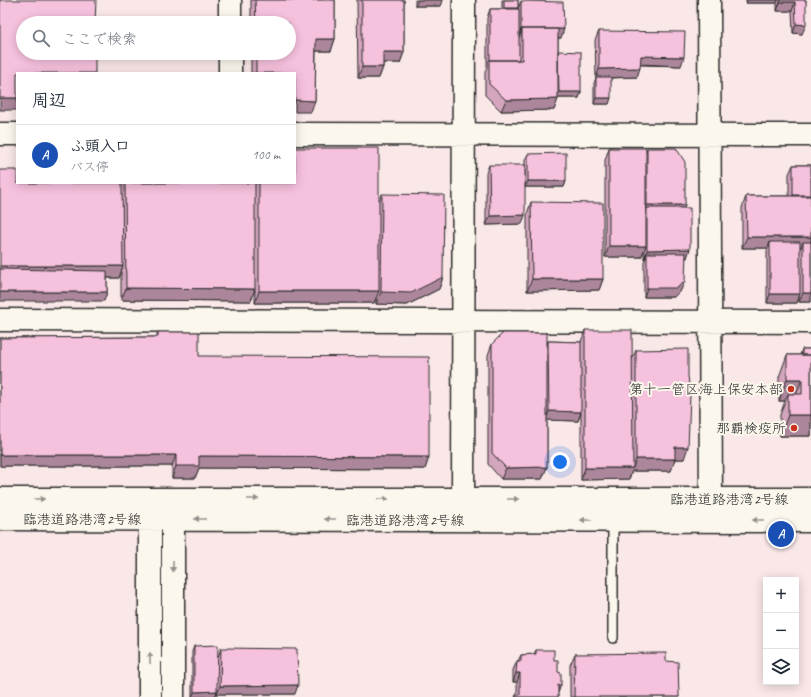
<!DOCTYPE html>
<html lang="ja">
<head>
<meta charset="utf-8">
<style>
	body { margin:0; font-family:Caveat,"Klee One",sans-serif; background:#f2f2f3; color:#1f2937 }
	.controls { position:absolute; right:12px; bottom:12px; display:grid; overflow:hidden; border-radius:0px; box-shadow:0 2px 10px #0003 }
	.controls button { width:36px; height:36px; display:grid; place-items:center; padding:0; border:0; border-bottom:1px solid #e0e1e3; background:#fff; color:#1f2937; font:20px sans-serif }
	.you { position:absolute; left:560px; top:462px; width:14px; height:14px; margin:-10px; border:3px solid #fff; border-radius:50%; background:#1a73e8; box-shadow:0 0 0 6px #1a73e833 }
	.badge { display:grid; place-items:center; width:26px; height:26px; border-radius:50%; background:#d93025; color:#fff; font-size:13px; font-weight:700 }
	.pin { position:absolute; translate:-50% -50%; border:2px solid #fff; box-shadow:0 1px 4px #0006 }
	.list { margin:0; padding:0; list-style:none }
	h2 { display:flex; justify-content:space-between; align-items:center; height:52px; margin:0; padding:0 16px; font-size:17px }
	h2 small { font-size:13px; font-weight:400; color:#747a83 }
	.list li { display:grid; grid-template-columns:26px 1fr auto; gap:12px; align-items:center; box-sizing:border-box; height:60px; padding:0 16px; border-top:1px solid #e0e1e3 }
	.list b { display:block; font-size:15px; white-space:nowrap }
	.list p { margin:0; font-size:13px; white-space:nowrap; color:#747a83 }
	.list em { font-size:13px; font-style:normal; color:#747a83 }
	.icon { flex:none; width:22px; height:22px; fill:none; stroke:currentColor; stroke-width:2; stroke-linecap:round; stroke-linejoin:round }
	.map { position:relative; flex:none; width:811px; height:697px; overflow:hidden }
	.search { position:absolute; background:#fff; box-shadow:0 2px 10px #0003; left:16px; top:16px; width:280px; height:44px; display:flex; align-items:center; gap:10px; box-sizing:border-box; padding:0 14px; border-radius:22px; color:#747a83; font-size:15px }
	.panel { position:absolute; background:#fff; box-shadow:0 2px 10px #0003; left:16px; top:72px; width:280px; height:112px; border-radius:0px }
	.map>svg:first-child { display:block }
</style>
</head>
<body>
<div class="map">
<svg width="811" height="697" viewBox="0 0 811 697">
	<rect width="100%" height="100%" fill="#fae7e8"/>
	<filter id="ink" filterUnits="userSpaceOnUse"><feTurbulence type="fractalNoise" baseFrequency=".025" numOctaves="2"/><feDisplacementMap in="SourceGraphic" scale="8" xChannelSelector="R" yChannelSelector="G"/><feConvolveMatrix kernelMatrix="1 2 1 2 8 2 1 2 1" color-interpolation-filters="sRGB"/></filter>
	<g filter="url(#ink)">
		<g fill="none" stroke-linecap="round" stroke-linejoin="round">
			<defs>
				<path id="service" d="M613 638V520"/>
				<path id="tertiary" d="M230 0V23
					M709 0 711 513
					M230 53V73
					M0 134H17
					M295 134 811 135
					M0 320 811 322
					M0 499H811
					M150 504V697
					M173 504V697
					M463 513 464 0
					M0 519 811 521"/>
			</defs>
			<use href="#service" stroke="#2b2b2b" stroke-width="12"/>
			<use href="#tertiary" stroke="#2b2b2b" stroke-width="25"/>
			<use href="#service" stroke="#fbf7ec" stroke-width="9"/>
			<use href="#tertiary" stroke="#fbf7ec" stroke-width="22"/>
		</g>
		<path fill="#d4a6be" stroke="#2b2b2b" d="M251 0H335V39L331 51H316L315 101 311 112 295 73H251V53H289V23H251Z
			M357 0H404V52L400 63H383V67L379 78H358Z
			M415 0H443L441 6H415Z
			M502 0H518V9L521 1 561 38H558V51L581 92 579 98H558L554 110 501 111 485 95V72L487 67V18L490 9H502Z
			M746 0H806L802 34 793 33 792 11H777V3H746Z
			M599 31 681 66 640 65 637 77 611 78 609 104H594V83L596 78 595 40Z
			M609 148 646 152 647 148 684 208 687 258H685L681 290 674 297H644V262L645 259H644V251L641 257H605V160Z
			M528 154 566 181 564 187H525V160Z
			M489 165 522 224 486 225V173Z
			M793 165H811V302H799V296L797 303H767V251L768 248H742V208L746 196H789V174Z
			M17 183H295L379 201 382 194 443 277 439 289 407 305 376 304V298L374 303H255V290L251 301 121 300V271L119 278H107V292L104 301Z
			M531 202 603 279 599 290 527 291V214Z
			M585 330 632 360 636 350 684 459H675L671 471H632L629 479 581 480V413L578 421 547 420V467L542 479H501L488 464V355L492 344H547L548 341 581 342Z
			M158 332 199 356 429 457 425 469 199 468 195 478H172V466H0V338L156 337Z
			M802 349H811V436H780V415L785 401H779V377L787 355H800Z
			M194 646 218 657 221 648 295 694H217V691L215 697H192V652Z
			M536 650 554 660 558 697H515L516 695H517V682H513V670L517 661H518L521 655 534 654Z
			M575 654 666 661 679 697H570V665Z"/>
		<path fill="#ac879b" stroke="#2b2b2b" d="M418 0H443L441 6H415Z
			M747 0H778L777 3H746Z
			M780 2H795L792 11H777Z
			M504 8H518L516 14H502Z
			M796 24 806 25 802 34 793 33Z
			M521 29H564L561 38H522V29L519 38H518Z
			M316 39H335L331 51H312Z
			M383 52H404L400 63H379Z
			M641 56 684 57 681 66 638 64Z
			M362 67H383L379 78H358Z
			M640 68 637 77 596 78 599 69Z
			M559 92H581L579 98H556Z
			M0 98H17V110H0Z
			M596 98H611L609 104H594Z
			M558 99 554 110 501 111 506 100Z
			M295 100 315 101 311 112H295Z
			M528 181H566L564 187H525Z
			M793 195H811V203L789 204Z
			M647 205H685L682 214 647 208 644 214Z
			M525 215 522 224 486 225 490 216Z
			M747 237H811V248L803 242 801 248H770V242L768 248H742Z
			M609 246H646L641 257H605Z
			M690 249 687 258 647 259V253L645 259H644L647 250Z
			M0 266H123L119 278 0 277Z
			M443 277 439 289 407 305 376 304 381 292Z
			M532 279H603L599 290 527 291Z
			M685 281 681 290 674 297H644L647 288Z
			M126 288 255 289 251 301 121 300Z
			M259 291H379L374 303H255Z
			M0 292H107L104 301H0Z
			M803 293H811V302H799Z
			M770 294H800L797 303H767Z
			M787 379H802L794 401 788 394 785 401H779Z
			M549 411 581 412 578 421 546 420Z
			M788 415H811V436H780Z
			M675 447H688L684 459H671Z
			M0 455H176L172 466H0Z
			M199 456 429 457 425 469 199 468 195 478H172L176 466Z
			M636 459H675L671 471H632L629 479 581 480 585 468H633Z
			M547 467 542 479H501L506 468Z
			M516 673H520L517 682H513Z
			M298 685 295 694H217L220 686Z
			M558 685H561L558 693Z
			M217 691 215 697H192L194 692Z"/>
		<path fill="#f6c1dd" stroke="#2b2b2b" d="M0 0H96L95 23H23V53H95V73H17V98H0Z
			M255 0H335V39H316L315 101 295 100V73H256V53H289V23H256Z
			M362 0H404V52H383V67H362Z
			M504 0H518V8H504Z
			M780 0H806V25L796 24 795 2H780Z
			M521 1 563 2 564 29H521Z
			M490 9H519V60H490Z
			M522 29H558V99L506 100 489 84V60H522Z
			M599 31 685 32 684 57 641 56 640 68 599 69Z
			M558 51 581 52V92H559Z
			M596 77H611V98H596Z
			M295 148H379V291H259V183H295Z
			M609 148H646V246H609Z
			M647 148H676L685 162V205H647Z
			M566 153V181H528V154Z
			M489 165H525V215L490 216Z
			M793 165H811V195H793Z
			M0 170H17V183H122L123 266H0Z
			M125 183H255V289L126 288Z
			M382 194 444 195 443 277 411 293 381 292Z
			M746 196H811V237H747Z
			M531 202 603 203V279H532Z
			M647 208H690V249L647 250Z
			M770 242H800V294H770Z
			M803 242H811V293H803Z
			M647 253H686L685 281 677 288H647Z
			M0 269 107 271V292H0Z
			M585 330H632L633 468H585Z
			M158 332H199V356L429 357V457L199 456V466H176V455H0V338L158 337Z
			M503 333H547V467L506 468 492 453V344Z
			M548 341 581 342V412L549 411Z
			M688 349V375L690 395 688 447H675V459H636V350Z
			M802 349H811V355H802Z
			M787 355H811V415H788V394H802V379H787Z
			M218 645 217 691 194 692V646Z
			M221 648 297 649 298 685 220 686Z
			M536 650H554V660H558V672L561 673V685H558V697H516V695H520V673H516L517 661H521V655L536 654Z
			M666 653V661L678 662 679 697H574L575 654Z"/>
		<defs><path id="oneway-solid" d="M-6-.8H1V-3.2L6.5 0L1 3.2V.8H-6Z"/></defs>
		<g fill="#93918c">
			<use href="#oneway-solid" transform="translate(39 499)"/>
			<use href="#oneway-solid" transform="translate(253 499)"/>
			<use href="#oneway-solid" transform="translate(383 499)"/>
			<use href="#oneway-solid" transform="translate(513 499)"/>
			<use href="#oneway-solid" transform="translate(200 519) rotate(180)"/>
			<use href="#oneway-solid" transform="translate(330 519) rotate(-180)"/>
			<use href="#oneway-solid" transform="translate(586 520) rotate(-180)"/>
			<use href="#oneway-solid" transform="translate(758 520) rotate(-180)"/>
			<use href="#oneway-solid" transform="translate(173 566) rotate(90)"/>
			<use href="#oneway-solid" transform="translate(150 658) rotate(-90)"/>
		</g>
	</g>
	<g fill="#c8321e" stroke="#fbf7ec" stroke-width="1.5">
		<circle cx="791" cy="389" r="4"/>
		<circle cx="794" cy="428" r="4"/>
	</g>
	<g text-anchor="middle" stroke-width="4" stroke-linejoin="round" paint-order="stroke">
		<g font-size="14" fill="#2b2b2b" stroke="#fbf7ec" text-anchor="end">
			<text x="783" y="394">第十一管区海上保安本部</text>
			<text x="786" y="433">那覇検疫所</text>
		</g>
		<g font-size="14" fill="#2b2b2b" stroke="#fbf7ec">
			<text x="729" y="504">臨港道路港湾2号線</text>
			<text x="82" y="524">臨港道路港湾2号線</text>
			<text x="405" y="525">臨港道路港湾2号線</text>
		</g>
	</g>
</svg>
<div class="controls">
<button>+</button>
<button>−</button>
<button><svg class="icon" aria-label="layers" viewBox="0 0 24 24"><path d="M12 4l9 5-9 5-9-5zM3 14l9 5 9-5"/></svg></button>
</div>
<div class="you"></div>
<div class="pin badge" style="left:781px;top:534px;background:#1a4fb4">A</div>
<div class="search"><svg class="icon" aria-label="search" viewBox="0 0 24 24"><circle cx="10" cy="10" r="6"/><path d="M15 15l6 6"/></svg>ここで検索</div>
<section class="panel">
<h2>周辺<small></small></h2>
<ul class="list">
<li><span class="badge" style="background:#1a4fb4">A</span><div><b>ふ頭入口</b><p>バス停</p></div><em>100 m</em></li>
</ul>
</section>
</div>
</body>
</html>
